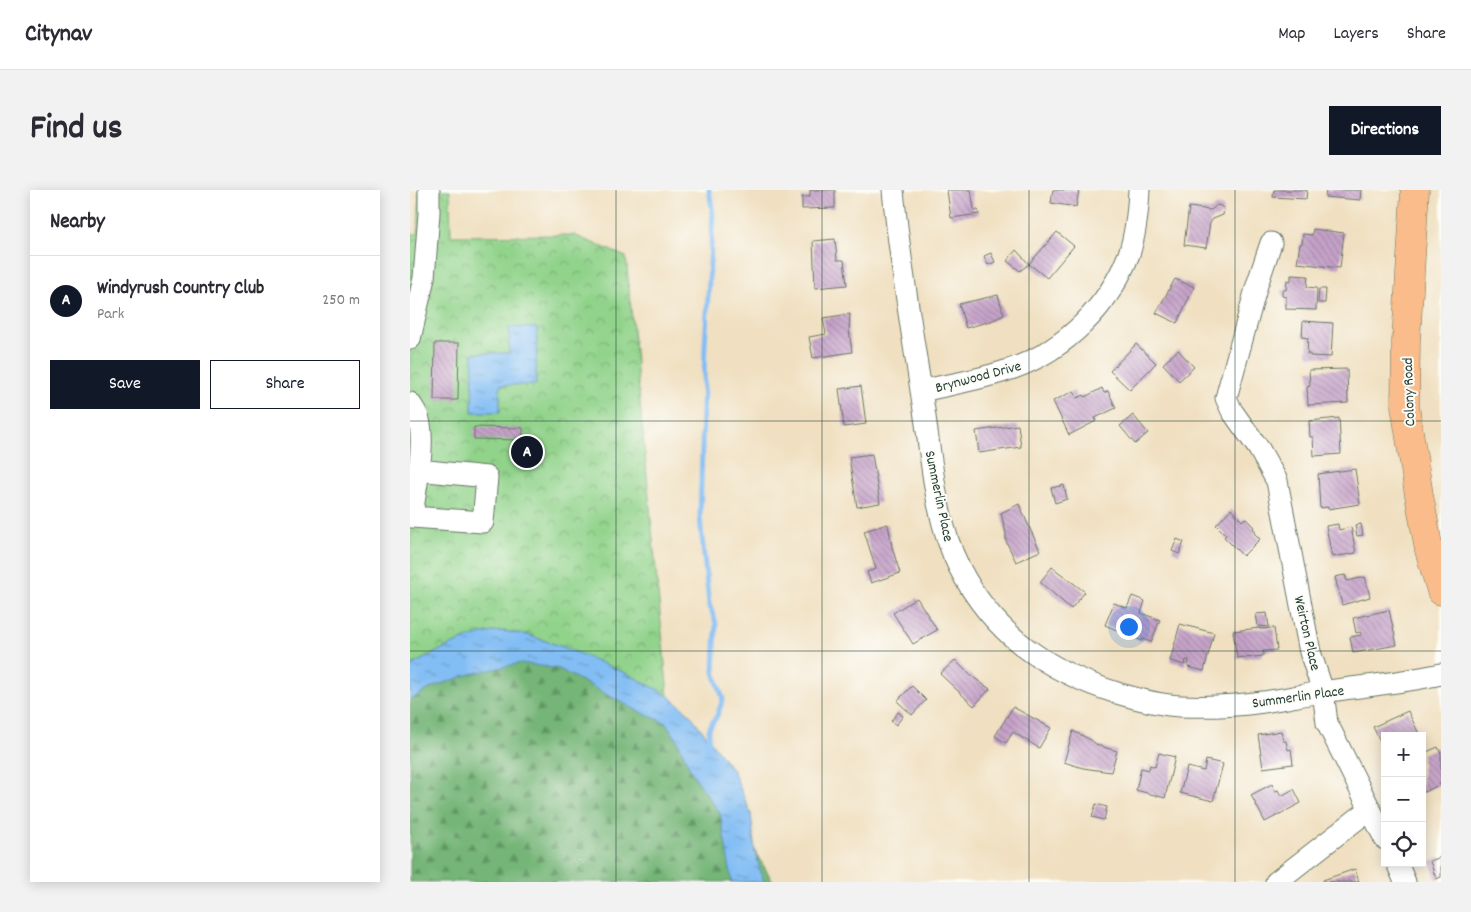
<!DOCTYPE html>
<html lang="en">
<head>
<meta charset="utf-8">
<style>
	body { margin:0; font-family:Dekko,sans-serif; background:#f2f2f3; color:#2b2b33 }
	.controls { position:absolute; right:15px; bottom:15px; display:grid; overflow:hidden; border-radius:0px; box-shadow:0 2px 12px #0003 }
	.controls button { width:45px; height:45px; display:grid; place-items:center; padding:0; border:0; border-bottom:1px solid #e1e1e2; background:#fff; color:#2b2b33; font:25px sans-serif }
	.you { position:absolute; left:718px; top:436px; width:18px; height:18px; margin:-12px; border:4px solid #fff; border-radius:50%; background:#1a73e8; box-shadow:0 0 0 8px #1a73e833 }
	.badge { display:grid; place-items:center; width:32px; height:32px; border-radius:50%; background:#111827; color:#fff; font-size:16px; font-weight:700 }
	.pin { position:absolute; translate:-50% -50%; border:2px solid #fff; box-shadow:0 1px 5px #0006 }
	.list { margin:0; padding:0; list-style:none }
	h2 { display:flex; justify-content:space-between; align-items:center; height:65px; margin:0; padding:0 20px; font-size:21px }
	h2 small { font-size:16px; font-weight:400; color:#7c7c81 }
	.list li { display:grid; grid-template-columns:32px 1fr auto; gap:15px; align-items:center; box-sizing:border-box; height:90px; padding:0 20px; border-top:1px solid #e1e1e2 }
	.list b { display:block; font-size:19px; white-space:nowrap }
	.list p { margin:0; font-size:16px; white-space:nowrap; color:#7c7c81 }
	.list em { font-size:16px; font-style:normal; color:#7c7c81 }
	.actions { display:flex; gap:10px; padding:15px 20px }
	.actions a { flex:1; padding:11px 0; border:1px solid #111827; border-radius:0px; text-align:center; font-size:18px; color:#111827 }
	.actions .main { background:#111827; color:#fff }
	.icon { flex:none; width:28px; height:28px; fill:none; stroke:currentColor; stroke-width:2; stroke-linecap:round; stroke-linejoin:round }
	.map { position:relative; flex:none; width:1031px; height:692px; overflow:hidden; border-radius:0px }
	header { display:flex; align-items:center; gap:30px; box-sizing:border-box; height:70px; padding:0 25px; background:#fff; border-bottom:1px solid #e1e1e2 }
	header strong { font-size:24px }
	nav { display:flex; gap:28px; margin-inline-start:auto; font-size:18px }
	.intro { display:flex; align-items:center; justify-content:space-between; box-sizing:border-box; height:120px; padding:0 30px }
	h1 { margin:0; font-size:35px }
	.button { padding:12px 22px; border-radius:0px; background:#111827; color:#fff; font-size:18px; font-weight:700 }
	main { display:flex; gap:30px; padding:0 30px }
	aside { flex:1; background:#fff; border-radius:0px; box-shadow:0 2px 12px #0003 }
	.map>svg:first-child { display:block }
</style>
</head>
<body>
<header>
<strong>Citynav</strong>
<nav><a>Map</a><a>Layers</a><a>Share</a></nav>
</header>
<div class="intro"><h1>Find us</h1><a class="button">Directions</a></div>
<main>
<aside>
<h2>Nearby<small></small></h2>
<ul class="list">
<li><span class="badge">A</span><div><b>Windyrush Country Club</b><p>Park</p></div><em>250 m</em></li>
</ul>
<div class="actions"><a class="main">Save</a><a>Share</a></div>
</aside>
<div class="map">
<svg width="1031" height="692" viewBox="0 0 1031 692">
	<defs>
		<pattern id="forest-firs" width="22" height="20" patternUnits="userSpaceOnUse" patternTransform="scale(1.25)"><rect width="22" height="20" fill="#74b577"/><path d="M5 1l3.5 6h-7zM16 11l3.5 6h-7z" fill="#5f9462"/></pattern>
		<pattern id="park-crowns" width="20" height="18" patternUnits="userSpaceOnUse" patternTransform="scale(1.25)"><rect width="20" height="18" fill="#91d38b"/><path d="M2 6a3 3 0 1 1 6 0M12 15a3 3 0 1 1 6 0" fill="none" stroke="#76ac72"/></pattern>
		<pattern id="water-ripples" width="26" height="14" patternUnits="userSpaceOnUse" patternTransform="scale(1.25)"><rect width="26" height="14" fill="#82bdf4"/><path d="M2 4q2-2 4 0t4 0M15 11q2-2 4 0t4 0" fill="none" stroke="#6a9bc6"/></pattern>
		<pattern id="building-back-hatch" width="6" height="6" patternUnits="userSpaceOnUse" patternTransform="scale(1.25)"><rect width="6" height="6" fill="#c6a2c9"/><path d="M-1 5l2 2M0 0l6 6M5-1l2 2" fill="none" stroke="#a085a4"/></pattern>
	</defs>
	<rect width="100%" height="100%" fill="#fdfcf7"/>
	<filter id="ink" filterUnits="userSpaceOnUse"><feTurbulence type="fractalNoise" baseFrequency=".02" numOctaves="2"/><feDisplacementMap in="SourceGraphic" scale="10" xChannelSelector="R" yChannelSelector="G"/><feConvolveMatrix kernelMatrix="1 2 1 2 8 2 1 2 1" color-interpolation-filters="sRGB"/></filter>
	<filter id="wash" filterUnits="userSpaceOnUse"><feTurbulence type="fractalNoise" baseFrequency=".0096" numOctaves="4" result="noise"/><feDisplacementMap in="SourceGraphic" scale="20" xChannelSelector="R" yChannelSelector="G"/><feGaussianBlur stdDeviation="1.12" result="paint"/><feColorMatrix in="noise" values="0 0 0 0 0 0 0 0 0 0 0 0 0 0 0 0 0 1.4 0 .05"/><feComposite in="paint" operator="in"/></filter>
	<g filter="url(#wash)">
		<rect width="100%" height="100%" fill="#f0e0c1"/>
		<path fill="url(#forest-firs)" stroke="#4a7956" d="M97 456 220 495 287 559 363 692H0V490Z"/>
		<path fill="url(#park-crowns)" stroke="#588860" d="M9 0H40L41 46 164 45 216 67 260 527 97 456 0 490V44H8Z"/>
		<path fill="url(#water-ripples)" stroke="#507d94" d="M99 137 127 138 126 195H90V222H62L63 163H99Z
			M93 441 118 445 156 458 218 484 256 504 279 523 323 581 341 624 345 662 354 692H322L310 623 282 583 267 550 256 533 226 520 149 479 111 473 61 484 25 496 0 510V476C30 460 59 443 93 441Z"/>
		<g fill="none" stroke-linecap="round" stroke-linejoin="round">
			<path stroke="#82bdf4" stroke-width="5" d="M299 557V538L307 526 313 509 304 482 306 433 299 414 290 328 295 155 303 24 299 0"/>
		</g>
		<g id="blocks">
			<path fill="url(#building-back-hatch)" d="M400 0H425V18L392 19V7H400Z
				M537 0H561L564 20H568L569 24 541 28Z
				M643 0H669L666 17 641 13Z
				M864 0H897L896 9 863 7Z
				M916 0H951L950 10 915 7Z
				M807 15 811 16 814 19 813 25 803 29 800 33 796 58 774 55 779 17 801 20Z
				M903 39 934 43 930 78 887 73 890 54H892L893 44 902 45Z
				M647 42 664 56 637 88 619 74 610 81 597 71 606 60 619 74Z
				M425 49 427 70H434L437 95 405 98 403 51Z
				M581 63 585 72 578 75 574 66Z
				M881 85 898 86 897 97 907 98 906 120 876 119V107L872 106V100H876L877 90 881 91Z
				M765 89 784 97 767 133 746 123Z
				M909 99H916L915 113H908Z
				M588 105 594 125 581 131 556 138 549 114Z
				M440 124 439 140 442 162 403 168 399 147 416 144 413 128Z
				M893 131 923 133 921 167 900 166V164H897L898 148 892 147Z
				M25 153H49L48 210H24Z
				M726 154 746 173 720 200 700 181Z
				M768 160 784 177 769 191 753 174Z
				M937 179 938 213 898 215 897 197 900 196 899 180Z
				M451 196 456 234 434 237 429 199Z
				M692 198 694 203 698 201 706 218 685 228 686 231 659 245 643 211 664 201 667 208 674 205 675 207Z
				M723 225 738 243 725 254 710 236Z
				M929 228 931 264 904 266 903 247H900L899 231Z
				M608 235 611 257 569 263 566 241Z
				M64 237 113 238V250L64 249Z
				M462 264 470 313 447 317 439 267Z
				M945 279 950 314 918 319V317L910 318 908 284Z
				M654 295 657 309 645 313 641 298Z
				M609 314 630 361 606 372 596 351V344L591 323Z
				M821 319 832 331 835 328 844 337 843 338 846 342 844 343 850 349 833 366 814 347 816 345 806 335Z
				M478 334 482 357 490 383 461 393 457 382 466 379 454 341Z
				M928 334 929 340 941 337 946 363 922 367 916 336Z
				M951 334 953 345 947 346 945 335Z
				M767 349 774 352 769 364 762 361Z
				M642 377 675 402 661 419 630 392Z
				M935 385 937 391 955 387 960 407 932 415 925 387Z
				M722 406 735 411 731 423 750 430 741 452 733 449 732 451 695 435 704 413 717 418Z
				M507 408 527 440 503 454 483 423Z
				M979 420 987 455 943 463 940 447 951 445V442L946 443 943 428Z
				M857 423 859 437 848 436 846 424Z
				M770 434 804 443 794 481 778 477 779 470H776L775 475 760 471Z
				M850 438V439L864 438 867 460 853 461V466L835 468V467L827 468 823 441Z
				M545 470 560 485 580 499 564 516 530 484Z
				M502 496 516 510 502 525 487 511Z
				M603 517 641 538 629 558 603 542 596 553 585 546Z
				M998 521 1010 546H975V551L971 553 963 537Z
				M488 522 493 526 486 535 481 531Z
				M663 541 681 550 687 555 707 561 701 582 673 578 654 572Z
				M871 541 873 551H876L878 560 881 559 883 574 853 578 848 545Z
				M1028 557 1031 564V594L1012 603V564Z
				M749 563 765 567 755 608 726 600 731 578 739 580 740 575 745 577Z
				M796 570 813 574 803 611 770 603 777 577 794 581Z
				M862 594 865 601 868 600 871 606 884 599 891 613 855 632 841 605Z
				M686 614 697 617 694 630 682 627Z
				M1031 667V687L1026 689 1020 671Z
				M945 679 949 692H914L913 690Z"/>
		</g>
	</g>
	<g filter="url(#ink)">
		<use href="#blocks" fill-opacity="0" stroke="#687665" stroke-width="1"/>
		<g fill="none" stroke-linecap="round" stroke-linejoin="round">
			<defs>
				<path id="minor" d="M483 0C490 74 503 147 514 220 522 272 525 329 549 377 583 444 637 481 707 503 727 509 748 515 770 516 797 517 826 516 853 512 873 509 892 505 912 502 952 496 992 493 1031 484
					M861 53 847 95 816 208 822 221 849 259 867 291 900 462 913 501 917 533 975 649
					M0 149 14 88 19 23V0
					M511 201C542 194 574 189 604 178 656 159 699 116 719 64 726 43 728 21 729 0
					M0 213C3 218 8 224 9 230 16 257 5 299 2 327L73 332 77 287 8 280
					M987 673 995 692
					M866 692 960 619"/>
				<path id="major" d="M1005 0 996 151 995 216 1009 305 1019 360 1031 401"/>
			</defs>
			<use href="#minor" stroke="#687665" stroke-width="23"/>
			<use href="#major" stroke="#687665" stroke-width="29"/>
			<use href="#minor" stroke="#fff" stroke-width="21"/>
			<use href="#major" stroke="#f9bc8a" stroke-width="28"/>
		</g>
	</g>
	<path fill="none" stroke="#1f3d34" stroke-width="1" stroke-opacity="0.55" d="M206 0V692M412 0V692M619 0V692M825 0V692M0 231H1031M0 461H1031"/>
	<g text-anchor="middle" stroke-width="4" stroke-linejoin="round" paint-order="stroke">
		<g font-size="15" fill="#1f3d34" stroke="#fdfcf7">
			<text transform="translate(568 186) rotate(-15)" y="5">Brynwood Drive</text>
			<text transform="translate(998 202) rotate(-92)" y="5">Colony Road</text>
			<text transform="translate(530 306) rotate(78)" y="5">Summerlin Place</text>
			<text transform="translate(898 443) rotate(77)" y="5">Weirton Place</text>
			<text transform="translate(888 506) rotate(-8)" y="5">Summerlin Place</text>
		</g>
	</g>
</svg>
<div class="controls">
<button>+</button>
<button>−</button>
<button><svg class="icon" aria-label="locate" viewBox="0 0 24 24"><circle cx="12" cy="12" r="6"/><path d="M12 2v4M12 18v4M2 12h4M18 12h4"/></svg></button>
</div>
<div class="you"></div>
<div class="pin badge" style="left:117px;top:262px">A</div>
</div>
</main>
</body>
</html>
